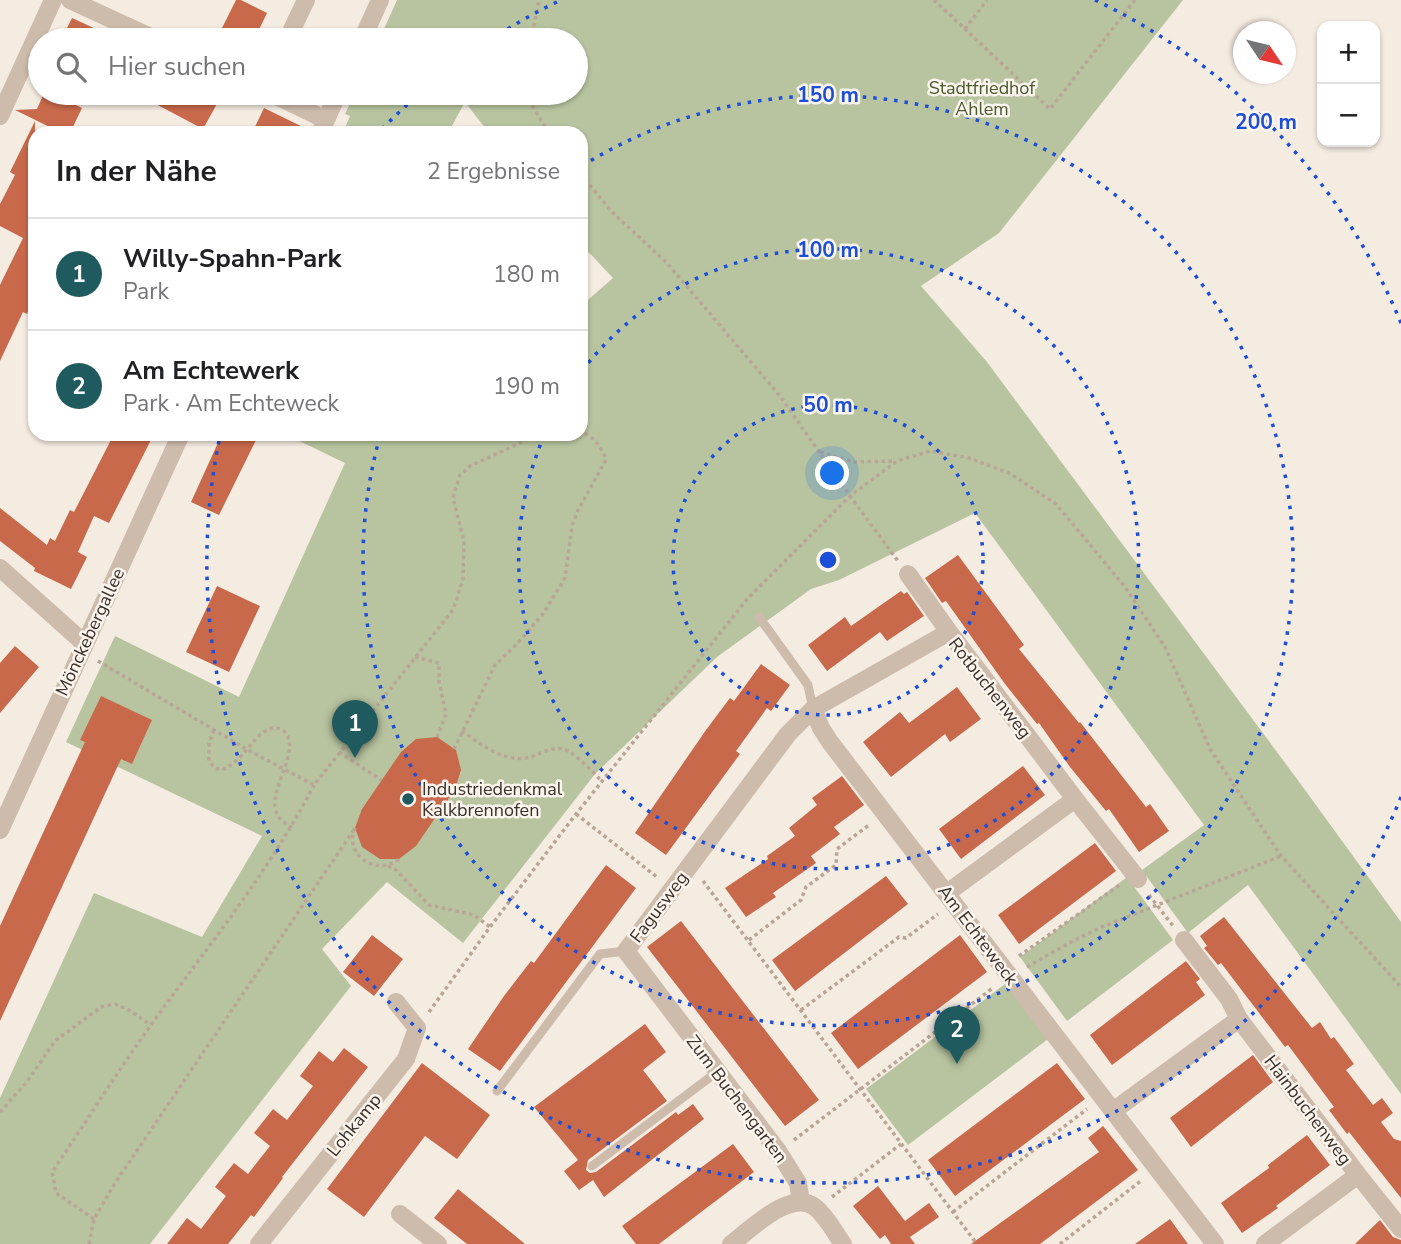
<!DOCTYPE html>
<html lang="de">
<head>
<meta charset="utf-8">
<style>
	body { margin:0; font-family:"Nunito Sans",sans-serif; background:#f6f6f6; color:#202124 }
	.controls { position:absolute; right:21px; top:21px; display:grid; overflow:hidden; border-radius:14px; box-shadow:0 2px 5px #0004 }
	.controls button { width:63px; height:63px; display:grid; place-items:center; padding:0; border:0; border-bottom:2px solid #e0e0e0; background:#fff; color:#202124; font:35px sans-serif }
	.compass { position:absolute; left:1233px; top:21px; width:63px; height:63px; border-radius:50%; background:#fff; box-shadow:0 2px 5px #0004; rotate:125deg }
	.you { position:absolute; left:833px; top:474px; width:24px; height:24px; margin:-18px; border:5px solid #fff; border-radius:50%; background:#1a73e8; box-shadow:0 0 0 10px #1a73e833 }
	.badge { display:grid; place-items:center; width:46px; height:46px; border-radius:50%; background:#1f5a5e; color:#fff; font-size:23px; font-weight:700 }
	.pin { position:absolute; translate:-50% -58px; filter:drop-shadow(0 2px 4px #0008) }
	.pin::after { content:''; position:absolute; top:37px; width:24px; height:21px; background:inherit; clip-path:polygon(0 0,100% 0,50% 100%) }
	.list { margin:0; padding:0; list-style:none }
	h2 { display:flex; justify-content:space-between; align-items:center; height:91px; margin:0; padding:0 28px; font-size:30px }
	h2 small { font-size:23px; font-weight:400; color:#757577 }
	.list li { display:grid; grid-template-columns:46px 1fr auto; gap:21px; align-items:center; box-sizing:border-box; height:112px; padding:0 28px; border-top:2px solid #e0e0e0 }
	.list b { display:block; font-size:26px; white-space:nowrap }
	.list p { margin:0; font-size:23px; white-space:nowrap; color:#757577 }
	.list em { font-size:23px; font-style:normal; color:#757577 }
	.icon { flex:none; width:38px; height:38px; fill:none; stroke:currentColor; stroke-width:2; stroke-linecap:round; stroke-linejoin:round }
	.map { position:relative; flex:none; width:1401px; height:1244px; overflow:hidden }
	.search { position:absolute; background:#fff; box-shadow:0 2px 5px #0004; left:28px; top:28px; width:560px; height:77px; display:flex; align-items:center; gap:18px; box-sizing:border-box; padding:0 24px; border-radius:38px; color:#757577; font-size:26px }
	.panel { position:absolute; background:#fff; box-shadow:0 2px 5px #0004; left:28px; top:126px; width:560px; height:315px; border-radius:21px }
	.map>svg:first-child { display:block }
</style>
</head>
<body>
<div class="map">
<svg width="1401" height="1244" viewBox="0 0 1401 1244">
	<rect width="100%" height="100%" fill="#f4ebe1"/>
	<path fill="#b8c4a0" d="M397 0H1183L999 233 921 286 987 362 1297 779 1401 922V1094L1248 885 1188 933 1142 870 1204 825 975 513 839 580 811 589 717 657 595 774 463 943 387 882 322 949 351 986 150 1244H0V1098L94 893 202 937 262 836 66 742 115 636 239 697 345 463 293 438 295 434H581V306L613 278 581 244V133H489L465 102 448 133H343L350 116 345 114 355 93H576V40H379Z
		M1127 877 1173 940 1067 1021 1020 957Z
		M1009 981 1048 1039 908 1145 866 1089Z"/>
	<path fill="#c8694b" d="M236 0H241L267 13 254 40H216Z
		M72 18 120 40H61Z
		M44 93H51L82 108 70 133H62L15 110 37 109Z
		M135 93H223L203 129Z
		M264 108 309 130V133H252Z
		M35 121V298L27 314 23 312 0 361V285L23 238 0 226V204L15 175 10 172Z
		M114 434H154L109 523 94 516 78 552 87 557 71 589 34 571 35 568 0 541V508L47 545 50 538 55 541 70 510 74 512Z
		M222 434H259L219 515 191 502Z
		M958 555 1024 645 1019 649 1079 723 1080 722 1146 807 1150 804 1169 831 1139 852 1109 809 1106 811 1070 767 1039 723 1037 724 1005 684 946 601 942 603 925 578Z
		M217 586 260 606 229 672 186 652Z
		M901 591 904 594 907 592 924 616 887 641 880 632 827 671 808 645 845 617 851 626Z
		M15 646 39 667 0 713V663Z
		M761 664 790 685 771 711 767 708 736 751 740 754 666 855 635 833 706 730 730 698 734 701Z
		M957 687 981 719 950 742 945 734 891 777 863 742 900 712 909 723Z
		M101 696 152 720 132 764 121 759 0 1021V926L85 742 80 740Z
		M437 737 456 750 461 770 455 789 416 846 399 859H380L362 847 355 828 362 809 401 752 416 739Z
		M1023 766 1045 795 961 859 939 829Z
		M842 776 864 805 834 827 840 834 811 856 816 863 773 893 776 897 746 917 725 888 768 859 767 856 795 836 789 828 817 805 812 798Z
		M1095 843 1116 871 1019 944 998 915Z
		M606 865 636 888 500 1071 468 1049 504 996 531 961 534 963Z
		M886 876 908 904 795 991 772 960Z
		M1224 917 1312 1028 1320 1022 1331 1039 1334 1037 1354 1064 1346 1070 1373 1105 1382 1098 1393 1113 1381 1122 1394 1139 1401 1141V1198L1349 1132 1347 1134 1329 1110 1334 1107 1288 1045 1285 1047 1221 963 1218 965 1204 948 1207 946 1200 936Z
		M681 921 819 1100 785 1126 647 947Z
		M372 935 403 959 374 996 343 972Z
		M960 935 987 972 858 1069 831 1033Z
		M1186 961 1200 979 1196 982 1205 995 1112 1065 1090 1035Z
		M645 1024 666 1052 643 1070 667 1101 588 1160 586 1170 590 1173 596 1172 676 1112 678 1115 693 1104 704 1119 604 1197 593 1180 579 1190 564 1171 578 1160 534 1107Z
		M344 1048 368 1067 282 1177 283 1178 254 1217 251 1215 228 1244H167L187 1218 201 1229 226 1196 215 1187 234 1163 248 1174 270 1146 254 1133 273 1109 287 1120 313 1086 300 1076 319 1051 333 1062Z
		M1253 1055 1273 1082 1191 1147 1170 1118Z
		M422 1063 490 1115 457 1159 425 1136 364 1217 327 1189Z
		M1057 1063 1085 1099 955 1196 928 1160Z
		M1103 1126 1138 1170 1040 1244H971L1099 1152 1088 1138Z
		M1307 1135 1330 1165 1276 1206 1278 1208 1242 1233 1221 1203 1269 1168 1268 1165Z
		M733 1144 754 1172 659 1244H636L622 1226Z
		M878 1186 905 1221 929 1203 939 1217 910 1237 915 1244H891L885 1235 880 1239 853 1206Z
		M458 1189 525 1244H467L434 1218Z
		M1170 1219 1188 1244H1135Z
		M1380 1220 1393 1237 1401 1240V1244H1355Z"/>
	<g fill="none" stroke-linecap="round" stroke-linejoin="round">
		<path stroke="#b9a596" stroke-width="3.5" stroke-dasharray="3.5 3.5" stroke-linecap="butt" d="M934 0 1050 109 1135 0
			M965 29 987 0
			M531 40 539 0
			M528 93 529 101 549 133
			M581 174 611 211 666 262 780 396 850 496 898 561
			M820 452 854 462 895 461
			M415 657 439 663V682L446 714 437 737
			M98 661 248 750 314 785 453 610 463 579 464 541 453 498 460 475 470 466 533 437 545 434
			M214 730 209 743V761L215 768 222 770C245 759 250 740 267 730 272 727 277 727 282 730 304 744 271 786 275 807 276 818 284 822 292 828
			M462 731C479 743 503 762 526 758 538 756 550 746 563 749 576 753 591 771 601 780
			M454 749 495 665 518 643 543 614 565 578 572 526 578 510 606 460C602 448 594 436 581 432
			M339 752 381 780
			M576 814 657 877
			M355 828C343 855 377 877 399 859
			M388 866 396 870 429 905 474 915 490 927
			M703 881 977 1244
			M1149 895 1174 927
			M749 940 801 900 806 887 836 865 837 849 869 825
			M1019 956 1121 884
			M1027 967 1069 943 1102 927 1281 856
			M801 1010 899 937 906 938 938 914
			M429 1012 490 927 576 814 748 598 850 496 897 461 930 451 969 458 1011 474 1056 504 1125 587 1165 647 1210 749 1281 856 1401 987
			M0 1112 26 1083 55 1041 101 1007 115 1004 129 1010 151 1025
			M794 1140 994 987
			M832 1197 901 1144
			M953 1212 1087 1109
			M94 1219 56 1193 52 1172C86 1122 118 1071 153 1022 210 944 270 870 314 785
			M89 1244 94 1219 115 1183 353 831
			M1060 1244 1142 1180"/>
		<path stroke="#cdbbac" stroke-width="9" d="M759 617 808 685 813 709
			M497 1091 600 954 626 951
			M592 1166 717 1072"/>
		<path stroke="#cdbbac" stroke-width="18" d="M70 0 157 40
			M287 40 306 0
			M362 40 380 0
			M270 93 326 120
			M0 116 53 0
			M320 133 338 93
			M0 568 84 643
			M908 574 949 632
			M813 709 821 728 830 742 1215 1244
			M1075 799 1138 879
			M0 830 181 434
			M1184 940 1229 999 1239 1019
			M1113 1111 1239 1019 1358 1175 1265 1244
			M1358 1175 1401 1229
			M801 1202 798 1183 778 1151 626 951 788 734 813 709 949 632 1075 799 947 893
			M400 1214 438 1244
			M259 1244 406 1059 417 1028 396 1002
			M731 1244C750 1230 792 1187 816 1208 827 1217 835 1233 843 1244"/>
	</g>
	<g fill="none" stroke="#1d4ed8" stroke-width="3.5" stroke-dasharray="3.5 7">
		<circle cx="828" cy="560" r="155"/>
		<path d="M582 371A310 310 0 1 1 544 436"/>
		<path d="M582 166A465 465 0 1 1 380 436"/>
		<path d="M1401 797A620 620 0 0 1 220 436M382 129A620 620 0 0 1 417 96M490 40A620 620 0 0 1 561 0M1095 0A620 620 0 0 1 1401 323"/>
	</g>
	<circle fill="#1f5a5e" stroke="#fbf5ee" stroke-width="2.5" cx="408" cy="799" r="7"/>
	<g text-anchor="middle" stroke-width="5" stroke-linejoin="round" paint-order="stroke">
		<g font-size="18" fill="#4a5a2e" stroke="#fbf5ee">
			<text x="982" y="94">Stadtfriedhof<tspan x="982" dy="21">Ahlem</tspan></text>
		</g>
		<g font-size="18" fill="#3b302b" stroke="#fbf5ee">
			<text transform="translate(90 632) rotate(-65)" y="6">Mönckebergallee</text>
			<text transform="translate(990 688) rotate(52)" y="6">Rotbuchenweg</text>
			<text transform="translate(659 907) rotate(-53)" y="6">Fagusweg</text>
			<text transform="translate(978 935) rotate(53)" y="6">Am Echteweck</text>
			<text transform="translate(737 1099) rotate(53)" y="6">Zum Buchengarten</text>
			<text transform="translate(1308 1110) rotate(53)" y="6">Hainbuchenweg</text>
			<text transform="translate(354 1125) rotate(-51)" y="6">Lohkamp</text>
		</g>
		<g font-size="18" fill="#3b302b" stroke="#fbf5ee" text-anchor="start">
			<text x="422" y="795">Industriedenkmal<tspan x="422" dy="21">Kalkbrennofen</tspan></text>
		</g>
	</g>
	<circle cx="828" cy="560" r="10" fill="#1d4ed8" stroke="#fbf5ee" stroke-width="3.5"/>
	<g font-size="21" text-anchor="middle" font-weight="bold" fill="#1d4ed8" stroke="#fbf5ee" stroke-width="5" stroke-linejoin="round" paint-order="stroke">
		<text x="828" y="102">150 m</text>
		<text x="1266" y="129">200 m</text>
		<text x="828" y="257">100 m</text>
		<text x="828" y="412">50 m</text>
	</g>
</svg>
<div class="controls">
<button>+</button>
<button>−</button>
</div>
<svg class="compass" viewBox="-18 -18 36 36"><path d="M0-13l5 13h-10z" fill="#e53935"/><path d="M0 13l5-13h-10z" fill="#757577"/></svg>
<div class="you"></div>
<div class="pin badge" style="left:355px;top:758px">1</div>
<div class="pin badge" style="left:957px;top:1064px">2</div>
<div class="search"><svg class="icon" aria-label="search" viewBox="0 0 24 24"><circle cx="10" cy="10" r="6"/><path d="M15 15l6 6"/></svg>Hier suchen</div>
<section class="panel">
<h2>In der Nähe<small>2 Ergebnisse</small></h2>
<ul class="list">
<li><span class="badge">1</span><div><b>Willy-Spahn-Park</b><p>Park</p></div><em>180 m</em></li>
<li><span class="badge">2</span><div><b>Am Echtewerk</b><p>Park · Am Echteweck</p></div><em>190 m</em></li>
</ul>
</section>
</div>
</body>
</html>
